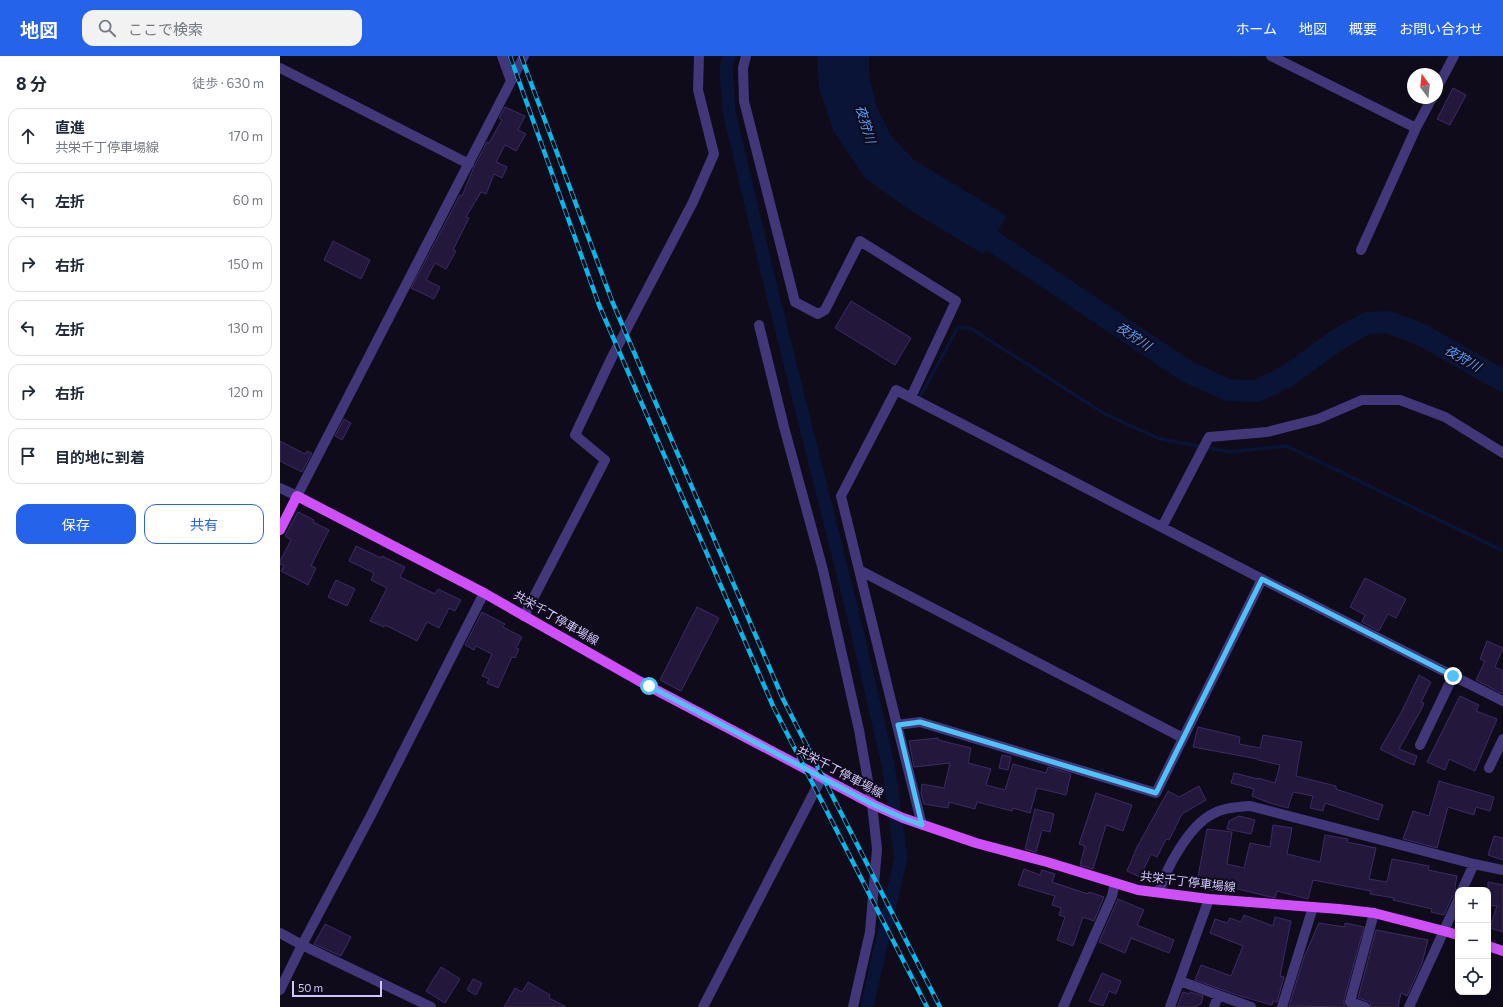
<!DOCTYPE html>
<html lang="ja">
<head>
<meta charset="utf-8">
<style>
	body { margin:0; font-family:Commissioner,"Noto Sans JP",sans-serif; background:#f2f2f3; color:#1f2937 }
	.controls { position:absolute; right:12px; bottom:12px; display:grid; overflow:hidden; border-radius:8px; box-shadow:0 2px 10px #0003 }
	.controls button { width:36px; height:36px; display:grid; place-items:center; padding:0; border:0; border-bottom:1px solid #e0e1e3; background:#fff; color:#1f2937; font:20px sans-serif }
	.compass { position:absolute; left:1127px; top:12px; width:36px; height:36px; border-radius:50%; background:#fff; box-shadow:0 2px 10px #0003; rotate:345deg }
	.scale { position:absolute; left:12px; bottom:10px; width:90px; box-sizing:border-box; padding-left:4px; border:2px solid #d3c6fe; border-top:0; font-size:11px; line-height:14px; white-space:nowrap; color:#d3c6fe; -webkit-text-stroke:3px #100b1b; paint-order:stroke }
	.stop { position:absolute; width:12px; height:12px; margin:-9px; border:3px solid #4fc3f7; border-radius:50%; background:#fff }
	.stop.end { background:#4fc3f7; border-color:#fff; box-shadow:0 1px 4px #0008 }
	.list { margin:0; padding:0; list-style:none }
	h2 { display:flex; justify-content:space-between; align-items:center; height:52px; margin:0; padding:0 16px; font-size:17px }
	h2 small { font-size:13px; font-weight:400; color:#747a83 }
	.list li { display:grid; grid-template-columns:26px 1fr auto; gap:12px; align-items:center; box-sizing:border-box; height:56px; margin:0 8px 8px; padding:0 8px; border:1px solid #e0e1e3; border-radius:12px }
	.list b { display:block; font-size:15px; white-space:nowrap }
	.list p { margin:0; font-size:13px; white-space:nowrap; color:#747a83 }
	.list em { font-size:13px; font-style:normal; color:#747a83 }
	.actions { display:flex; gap:8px; padding:12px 16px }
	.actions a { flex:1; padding:9px 0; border:1px solid #2563eb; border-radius:12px; text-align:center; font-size:14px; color:#2563eb }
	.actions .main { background:#2563eb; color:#fff }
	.icon { flex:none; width:22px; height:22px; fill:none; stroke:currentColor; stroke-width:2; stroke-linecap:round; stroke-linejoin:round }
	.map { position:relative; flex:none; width:1223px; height:951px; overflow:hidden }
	header { display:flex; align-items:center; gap:24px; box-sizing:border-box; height:56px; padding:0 20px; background:#2563eb; color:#fff }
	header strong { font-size:19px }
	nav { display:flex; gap:22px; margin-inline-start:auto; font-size:14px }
	.search { width:280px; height:36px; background:#f2f2f3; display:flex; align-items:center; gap:10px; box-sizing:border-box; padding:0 14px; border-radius:12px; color:#747a83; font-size:15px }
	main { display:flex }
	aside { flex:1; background:#fff }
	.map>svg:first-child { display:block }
</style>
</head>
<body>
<header>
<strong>地図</strong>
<div class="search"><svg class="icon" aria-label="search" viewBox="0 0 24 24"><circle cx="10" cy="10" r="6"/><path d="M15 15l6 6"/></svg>ここで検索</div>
<nav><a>ホーム</a><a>地図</a><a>概要</a><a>お問い合わせ</a></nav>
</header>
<main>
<aside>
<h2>8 分<small>徒歩 · 630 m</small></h2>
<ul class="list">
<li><svg class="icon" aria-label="ahead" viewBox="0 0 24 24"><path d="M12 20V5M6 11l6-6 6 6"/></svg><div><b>直進</b><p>共栄千丁停車場線</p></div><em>170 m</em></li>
<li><svg class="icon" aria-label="left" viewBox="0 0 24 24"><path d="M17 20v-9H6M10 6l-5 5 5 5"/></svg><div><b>左折</b></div><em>60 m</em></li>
<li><svg class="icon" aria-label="right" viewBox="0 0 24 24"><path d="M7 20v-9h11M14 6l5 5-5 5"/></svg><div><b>右折</b></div><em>150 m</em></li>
<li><svg class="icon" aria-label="left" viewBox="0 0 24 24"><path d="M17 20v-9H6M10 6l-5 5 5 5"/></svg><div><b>左折</b></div><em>130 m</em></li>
<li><svg class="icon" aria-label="right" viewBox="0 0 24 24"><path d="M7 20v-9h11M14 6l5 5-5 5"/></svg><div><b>右折</b></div><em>120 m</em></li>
<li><svg class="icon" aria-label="arrive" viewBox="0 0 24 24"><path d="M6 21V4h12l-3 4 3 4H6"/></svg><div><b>目的地に到着</b></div></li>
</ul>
<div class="actions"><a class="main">保存</a><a>共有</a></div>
</aside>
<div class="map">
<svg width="1223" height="951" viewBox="0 0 1223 951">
	<rect width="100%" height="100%" fill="#100b1b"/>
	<path fill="#091436" d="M537 0H589V20L597 52 612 81 634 104 727 160 703 198 631 155 585 122 554 76 539 32Z"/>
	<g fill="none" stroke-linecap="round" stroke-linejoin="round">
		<path stroke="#091436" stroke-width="3.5" d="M641 339 678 271 692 273 825 358 880 383 950 396 1007 390 1223 495"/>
		<path stroke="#091436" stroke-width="13" d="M449 0 446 12 449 56 492 236 573 558 608 708 621 801 587 951"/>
		<path stroke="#091436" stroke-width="22" d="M687 168 908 316 948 334 977 335 1006 321 1057 284 1087 267 1108 266 1142 279 1223 325"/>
	</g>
	<path fill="#23183b" stroke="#3d2a67" d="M1173 32 1186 39 1170 69 1157 63Z
		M225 51 245 60 238 74 246 78 236 95 225 89 216 106 227 111 222 122 214 118 206 138 201 136 186 161 189 162 173 194 176 195 166 213 155 207 146 224 160 231 154 243 131 232 180 139 182 140 193 113 207 86 209 87 222 64 219 62Z
		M53 185 90 204 81 223 44 204Z
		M571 245 631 282 615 309 555 272Z
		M64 363 71 367 62 384 55 380Z
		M0 385 25 398 27 395 32 397 22 416 0 405Z
		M18 456 34 464 33 466 49 474 31 510 36 512 28 529 1 515 4 510 0 508V505L11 484 5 480Z
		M76 490 101 502 102 500 125 511 120 521 155 538 158 533 181 544 175 555 169 552 159 572 147 566 137 585 105 569 104 571 90 565 107 532 91 524 94 517 69 505Z
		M1085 522 1126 543 1116 562 1108 558 1099 575 1082 566 1085 559 1070 551Z
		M56 524 75 533 67 550 48 541Z
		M417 551 439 562 401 635 380 624Z
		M202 556 225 568 223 571 242 581 236 592 239 593 235 602 232 601 218 632 207 627 209 623 202 620 212 598 196 590 194 594 185 589Z
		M1207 585 1223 592 1215 611 1223 615V638L1196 624 1205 605 1200 603Z
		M1139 619 1151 626 1141 646 1144 647 1141 654 1119 693 1137 700 1134 709 1124 705 1100 693 1122 655Z
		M1180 640 1199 649 1196 655 1217 663 1195 715 1169 703 1165 714 1147 706Z
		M918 671 960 681 959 688 980 692 983 679 1022 686 1016 720 1056 730V733L1103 749 1098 764 1045 747 1043 755 1030 752 1033 740 1013 736 1008 752 990 747 972 740 974 733 951 727 954 717 978 723V722L995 727 1000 709 978 704V703L913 691Z
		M658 682V684L691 692 688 707 711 713 706 729 725 734 733 708 766 717 768 711 791 718 786 739 757 732 750 757 733 752 732 755 697 746 695 753 669 746 668 752 644 748 641 737 642 728 664 732 670 707 634 711 629 685Z
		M722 699 731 701 728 714 719 712Z
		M1159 725 1214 741 1210 755 1196 751 1194 759 1168 751 1157 792 1123 783 1133 755 1149 760Z
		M919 730 926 744 902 758 889 784 886 783 877 801 871 798 860 821 847 815 857 791 888 735 899 741Z
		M816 737 852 749 843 775 826 769 813 813 800 809 805 790 799 788Z
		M755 753 774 758 770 776 762 774 756 796 745 793Z
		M959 760 975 764 971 778 947 773 949 765Z
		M993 769 1012 772 1007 798 1040 806 1045 779 1068 783 1067 786 1096 792 1089 823 1107 826 1112 803 1149 810 1148 814 1177 820 1175 831 1177 838 1172 841 1164 859 1151 856 1152 853 1113 844 1114 842 1090 838 1091 835 1033 824 1028 843 997 835 995 842 991 841 937 828 936 835 916 831 927 773 952 776 947 808 964 812 970 787 990 791Z
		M1214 780 1223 782V804L1208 799Z
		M744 813 760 819 762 814 775 818 772 826 808 838 809 836 824 841 814 865 803 861 793 890 777 884 785 861 779 859 781 852 772 849 775 840 738 829Z
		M1208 826 1223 829V876L1210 872 1217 850 1208 849Z
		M838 843 864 854 857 869 894 884 889 897 851 882 845 897 819 886Z
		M964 859 993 870 995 861 1011 865 1000 920 1004 921 997 946 993 945 992 949 960 940 915 924 921 909 951 920 963 890 930 877 935 863 947 867 950 862 961 866Z
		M1039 867 1065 871V867L1084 871 1064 944V948L1066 951 1009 950 1024 901Z
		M45 868 71 881 61 900 34 888Z
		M1096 874 1148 884 1142 907 1127 940 1121 937 1118 951H1091L1090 946 1078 942Z
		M161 911 180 923 165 947 146 935Z
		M822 917 841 925 836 938 829 935 823 950 809 945Z
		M193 923 202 927 196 939 187 934Z
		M248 926 270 939 269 942 286 951H224L235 932 242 936Z
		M903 936 909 938 910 936 923 940 921 948 917 949V951H897Z"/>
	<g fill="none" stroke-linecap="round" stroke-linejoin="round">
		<path stroke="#413779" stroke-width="10" d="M222 0 231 25
			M466 0 463 12 464 45 515 246 538 258 545 254 580 185 676 245 631 341
			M991 0 1136 72
			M0 12 189 108
			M1157 32 1174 0
			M1081 194 1136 72 1152 42
			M479 269 504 371 543 514 579 674 592 748 597 793 590 876 573 951
			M0 432 17 440 244 0
			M882 471 929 381 987 376 1038 363 1082 344H1120L1165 361 1223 397
			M579 514 903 682
			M244 560 325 404 295 379 332 301 413 146 434 98 418 34 419 0
			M617 669 561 440 616 334 982 523 1223 645
			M1140 689 1173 620
			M1209 712 1223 683
			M642 769 617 669 640 666 876 737 982 523
			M1182 834 1194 808
			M879 836C886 812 908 773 929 760 941 752 956 751 970 750L1194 808 1223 814
			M0 877 22 889 151 951
			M900 925 971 951
			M0 934 22 889 90 761 204 537
			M423 951 542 721
			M783 951 832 840 835 827
			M890 951 929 843
			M934 951 938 940
			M1002 951 1033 851
			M1085 951 1070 946 1094 857
			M1129 951 1178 844"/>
		<path stroke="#cf50fb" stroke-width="10" d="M0 474 17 440 204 537 359 625 592 748 623 762 696 787 767 806 858 834 929 843 1059 853 1094 857 1164 875 1178 879
			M1208 890 1223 895"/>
		<defs>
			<path id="rail" d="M230 0 319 249 493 650 647 951
				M241 0 332 245 503 643 660 951"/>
		</defs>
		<use href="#rail" stroke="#06b8ea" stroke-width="4.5"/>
		<use href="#rail" stroke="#100b1b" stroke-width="3" stroke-dasharray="9" stroke-linecap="butt"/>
	</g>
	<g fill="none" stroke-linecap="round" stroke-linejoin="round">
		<path stroke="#4fc3f7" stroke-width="5" d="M369 630 592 748 623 762 642 769 618 669 640 666 876 737 982 523 1173 620"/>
	</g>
	<g text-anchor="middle" stroke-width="4" stroke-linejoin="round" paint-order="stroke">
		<g font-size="12" fill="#d3c6fe" stroke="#100b1b">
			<text transform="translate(276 562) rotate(30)" y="4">共栄千丁停車場線</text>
			<text transform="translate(560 716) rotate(28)" y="4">共栄千丁停車場線</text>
			<text transform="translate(908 826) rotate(7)" y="4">共栄千丁停車場線</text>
		</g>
		<g font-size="13" font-style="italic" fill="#579cfb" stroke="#100b1b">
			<text transform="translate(586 68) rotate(73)" y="5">夜狩川</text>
			<text transform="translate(854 280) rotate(34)" y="5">夜狩川</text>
			<text transform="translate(1183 302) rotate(30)" y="5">夜狩川</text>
		</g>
	</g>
</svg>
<div class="controls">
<button>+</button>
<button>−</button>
<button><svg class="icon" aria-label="locate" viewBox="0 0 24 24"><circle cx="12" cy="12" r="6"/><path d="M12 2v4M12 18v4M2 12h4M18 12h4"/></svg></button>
</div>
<svg class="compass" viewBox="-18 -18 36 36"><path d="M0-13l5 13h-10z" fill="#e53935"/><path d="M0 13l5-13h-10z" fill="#747a83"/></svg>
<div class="scale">50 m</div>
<div class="stop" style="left:369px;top:630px"></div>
<div class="stop end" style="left:1173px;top:620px"></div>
</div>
</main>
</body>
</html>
